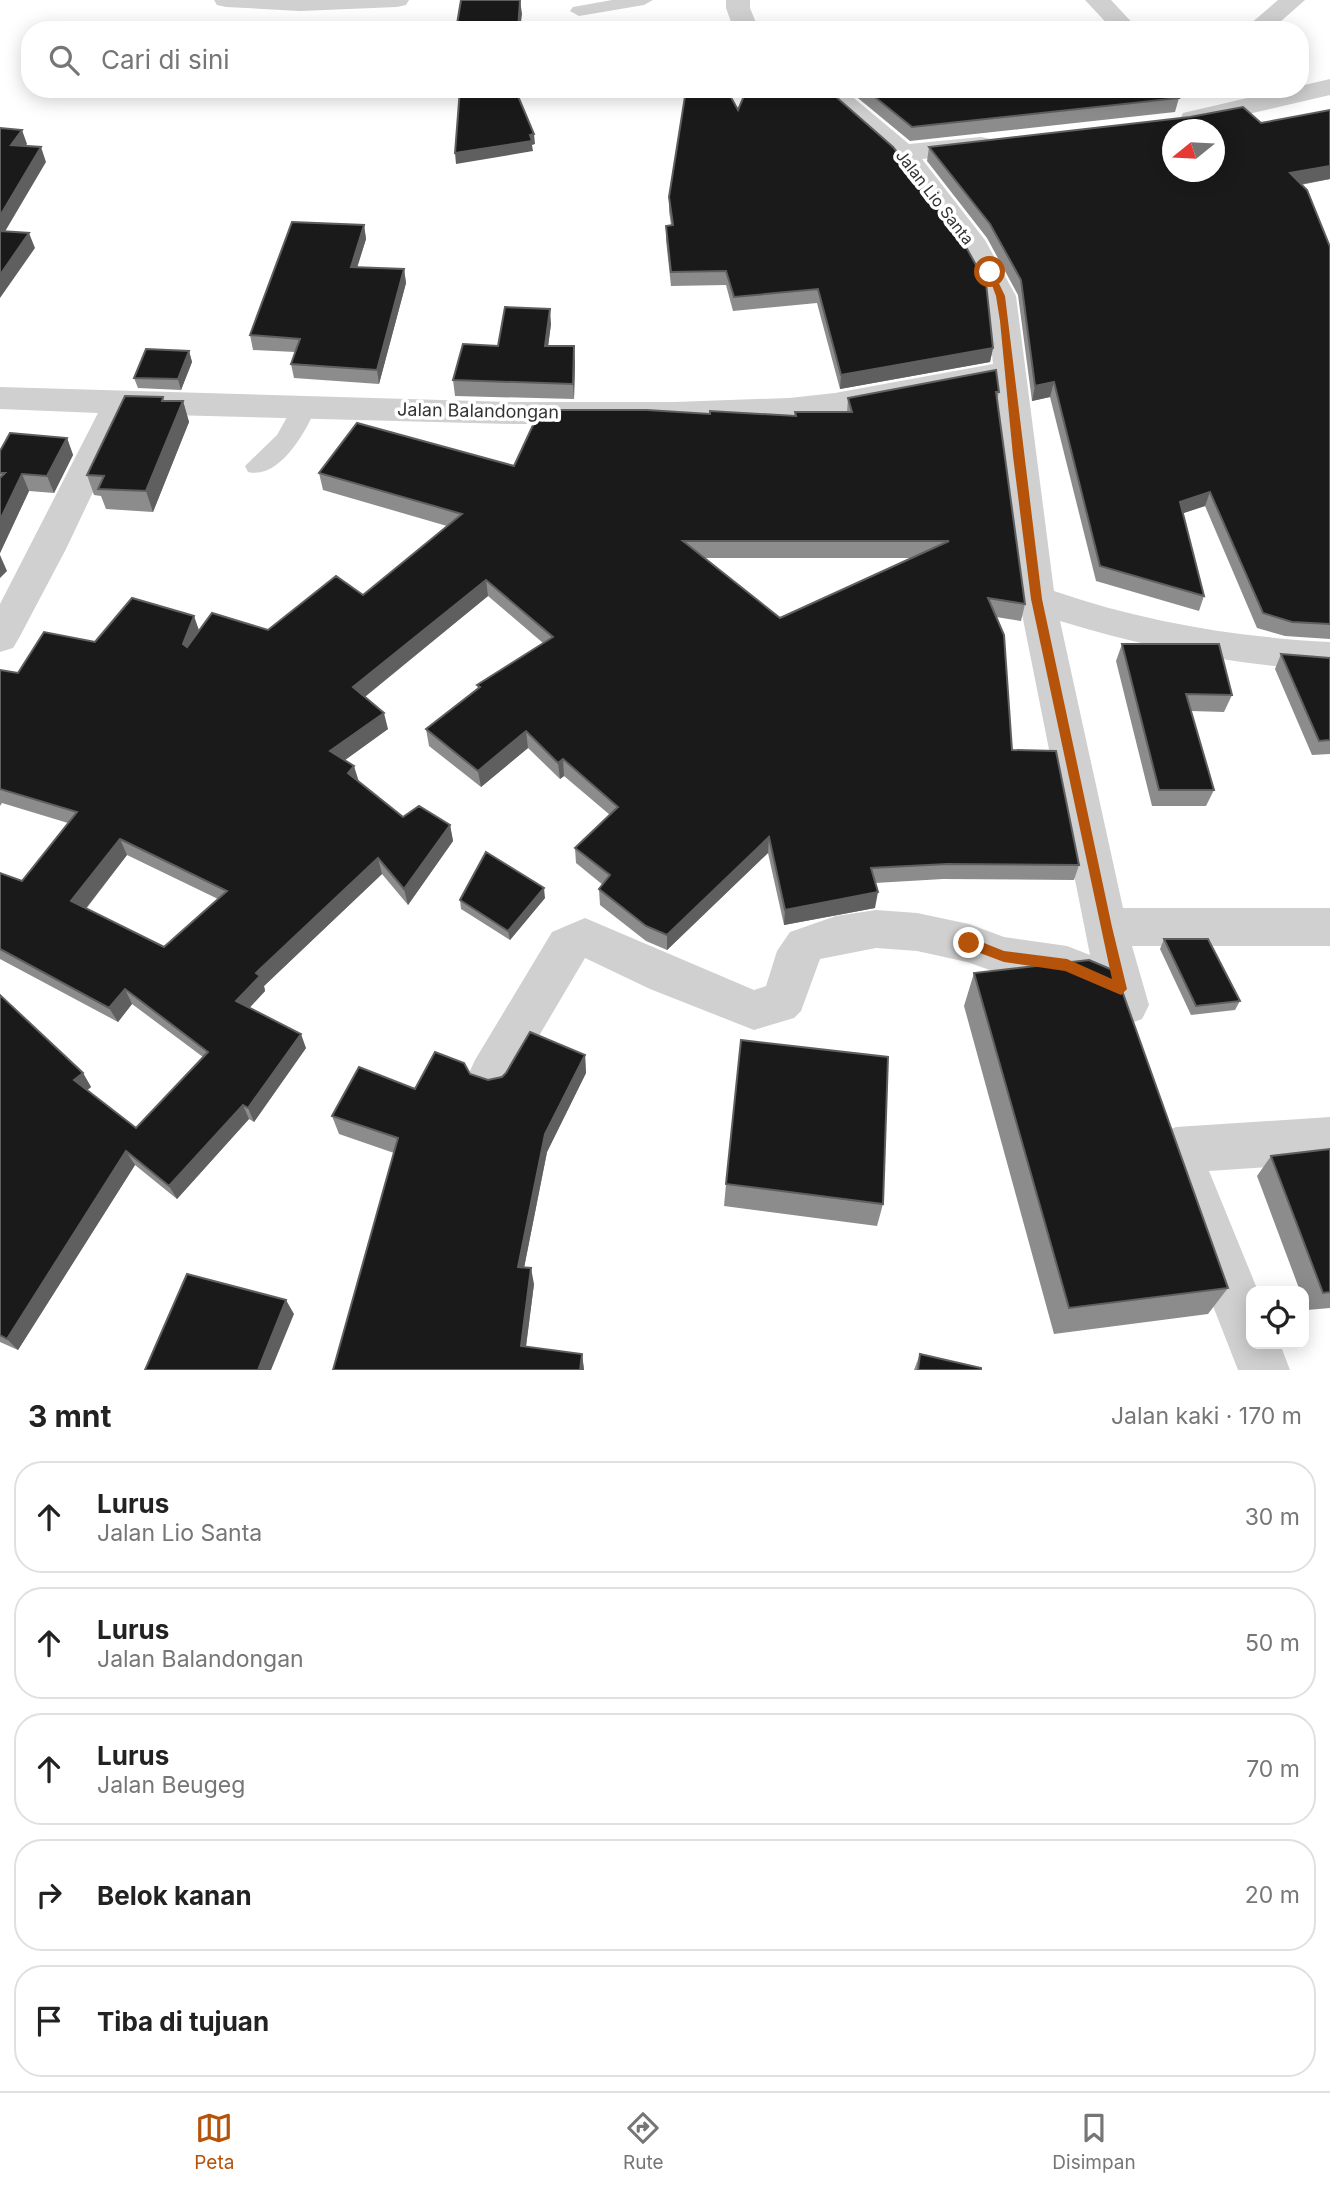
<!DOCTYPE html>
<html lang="id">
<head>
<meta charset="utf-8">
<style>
	body { margin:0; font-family:Inter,sans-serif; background:#f6f6f6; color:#222 }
	.controls { position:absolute; right:21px; bottom:21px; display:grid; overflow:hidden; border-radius:14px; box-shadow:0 4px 18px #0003 }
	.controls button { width:63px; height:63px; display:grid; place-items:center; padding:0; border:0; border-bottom:2px solid #e0e0e0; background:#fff; color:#222; font:35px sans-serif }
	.compass { position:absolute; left:1162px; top:119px; width:63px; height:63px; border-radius:50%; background:#fff; box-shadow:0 4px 18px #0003; rotate:252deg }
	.stop { position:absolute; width:21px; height:21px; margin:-16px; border:5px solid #b45309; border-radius:50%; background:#fff }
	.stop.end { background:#b45309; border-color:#fff; box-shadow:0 2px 7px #0008 }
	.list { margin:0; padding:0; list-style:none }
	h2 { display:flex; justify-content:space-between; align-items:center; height:91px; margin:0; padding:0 28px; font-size:30px }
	h2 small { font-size:23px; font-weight:400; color:#767676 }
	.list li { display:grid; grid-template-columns:46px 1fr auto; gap:21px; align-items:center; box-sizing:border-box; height:112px; margin:0 14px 14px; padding:0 14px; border:2px solid #e0e0e0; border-radius:28px }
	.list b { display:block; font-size:26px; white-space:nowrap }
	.list p { margin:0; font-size:23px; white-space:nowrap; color:#767676 }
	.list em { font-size:23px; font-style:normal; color:#767676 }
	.icon { flex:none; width:38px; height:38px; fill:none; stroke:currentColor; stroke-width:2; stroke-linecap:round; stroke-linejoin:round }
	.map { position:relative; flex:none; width:1330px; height:1370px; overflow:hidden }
	.search { position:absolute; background:#fff; box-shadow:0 4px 18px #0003; left:21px; right:21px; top:21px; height:77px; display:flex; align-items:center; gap:18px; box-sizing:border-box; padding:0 24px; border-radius:28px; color:#767676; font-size:26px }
	.sheet { height:721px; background:#fff }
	nav { display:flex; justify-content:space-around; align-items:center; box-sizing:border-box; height:98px; border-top:2px solid #e0e0e0; background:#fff; font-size:19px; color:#767676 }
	nav a { display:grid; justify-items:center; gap:4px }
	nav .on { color:#b45309 }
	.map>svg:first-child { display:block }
</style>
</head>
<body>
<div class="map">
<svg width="1330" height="1370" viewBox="0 0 1330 1370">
	<rect width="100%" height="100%" fill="#fff"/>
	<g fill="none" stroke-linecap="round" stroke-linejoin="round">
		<path fill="#d0d0d0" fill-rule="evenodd" d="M612 0H653L644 5 579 16 570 11 573 7Z
			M304 399 312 401 316 407C307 431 279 480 248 472L245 466 277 435 296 401Z"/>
		<path fill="#d0d0d0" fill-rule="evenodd" d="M726 0H750V8L759 30H734L726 8Z
			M1085 0H1111L1139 30H1113Z
			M1278 0H1305L1271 30H1243Z
			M1330 79V95L1193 127 1183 125 1180 119 1183 113 1286 89H1300V86Z
			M814 89H843L909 144 981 137 991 139 995 145 991 151 922 159 985 240 1016 296 1054 591C1144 622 1235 637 1330 642V670C1237 666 1149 648 1060 621L1123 908H1330V946H1132L1149 1005 1142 1019 1126 1025 1110 1019 1102 1000 1063 984 1004 975 967 962 917 951 876 948 820 959 801 1011 794 1018 754 1030 650 989 585 958 507 1090 491 1096 475 1090 468 1075 475 1060 552 932 585 918 754 990 766 986 777 951 790 932 836 916 876 910 917 913 969 924 1004 937 1067 946 1090 955 1019 599 995 384 835 415 789 420 674 424H513L130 414 66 549 19 638 13 648 0 652V604L98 413 0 409V387L513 402H674L789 398 835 393 993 364 986 296 956 242 893 159Z
			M1330 1117V1163L1209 1171 1258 1291H1251V1344H1280L1290 1370H1238L1152 1150 1159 1134 1176 1127Z"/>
		<path fill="#d0d0d0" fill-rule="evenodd" d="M214 0H409L406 5 397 7 300 11 226 7 217 5Z"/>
	</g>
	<path fill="#8c8c8c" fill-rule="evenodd" d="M847 89H1103V96L1179 98 1175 112 910 141Z
		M738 110 993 348 990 362 840 389 817 303 733 311 726 285 671 286 666 240V226L671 225 669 211V197Z
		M1330 110V179L1301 185 1330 247V639L1285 636 1257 628 1205 506 1183 513 1204 596 1199 611 1096 581 1050 397 1032 401 1018 295 987 238 927 161 929 147 1261 123Z
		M364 225 366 239 357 267 404 269 406 283 379 384 294 378 291 364 295 352 253 350 250 335Z
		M551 324 548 346 575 362 574 399 455 396 453 380 498 346Z
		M189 351 192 362 181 390 138 388 134 378Z
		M999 392 997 399 1025 604 1021 621 996 617 1012 750 1079 865 1074 880 943 879 875 883V908L784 925 768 853 667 950 646 941 600 905 599 889 603 885 576 863 575 848 610 815 564 776 560 779 528 748 481 787 429 746 426 729 478 689 477 685 543 643 488 596 365 697 388 729 345 760 358 781 403 817 450 825 453 841 408 905 382 874 264 986 265 991 249 1008 306 1048 254 1122 249 1119 177 1199 135 1165 18 1350 0 1342V995L83 1073 91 1087 87 1090 136 1128 203 1057 132 1004 118 1022 0 959V873L22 881 68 823 2 803 0 806V670L18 673 95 642 199 631 268 630 363 595 447 526 323 490 319 473 514 466 710 414 795 416V412H847L848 398ZM704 558H912L780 618ZM127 855 218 899 164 947 86 909Z
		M163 397 164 401H183L189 422 153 512 106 509 101 496 94 495 87 475Z
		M67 438 73 455 54 493 29 491 0 553V451Z
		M1122 644 1232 695 1224 712 1191 711 1214 790 1206 806H1152L1116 661Z
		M1281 654 1330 658V754L1312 755 1275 669Z
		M545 898 510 940 461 909 460 900Z
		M1164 939 1240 1001 1235 1010 1191 1015 1160 949Z
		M974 973 1228 1288 1208 1314 1054 1334 964 1006Z
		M585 1055 586 1073 547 1152 524 1268 534 1284 526 1347 582 1354 584 1370H333L394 1153 339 1134 332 1116 415 1089 470 1074 488 1080Z
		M1330 1149V1308L1307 1310 1304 1302V1291H1300L1257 1176 1271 1156Z
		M726 1184 883 1204 877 1226 724 1206Z
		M920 1354 981 1370H914Z"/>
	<path fill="#5f5f5f" d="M520 0 522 14 520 30H518Z
		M22 130 27 144 16 160 11 145Z
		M534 134 535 144 532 145 533 151 456 164 455 153Z
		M41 147 46 162 0 240V216Z
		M1330 166V179L1285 187 1290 173Z
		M364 225 366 239 353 281 351 267Z
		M29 233 35 248 0 298V275Z
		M404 269 406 283 379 384 377 370Z
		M550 309 551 324 546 362 545 346Z
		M574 346 575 362 574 399 573 384Z
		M993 348 990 362 840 389 841 375Z
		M189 351 192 362 181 390 178 379Z
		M1054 382 1050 397 1032 401 1035 386Z
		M183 401 189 422 153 512 146 491Z
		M67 438 73 455 54 493 47 476Z
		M22 474 29 491 0 553V520Z
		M1210 492 1205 506 1175 516 1180 502Z
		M0 555 7 571 0 578Z
		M486 580 488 596 357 703 353 687Z
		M194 616 200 633 189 661 183 644Z
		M384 713 388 729 334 768 330 751Z
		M526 731 528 748 481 787 478 771Z
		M563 759 564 776 560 779 558 763Z
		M354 766 359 782 348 773Z
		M450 825 453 841 408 905 404 889Z
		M769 837 768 853 667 950V935Z
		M120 839 127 855 79 917 71 901Z
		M378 858 382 874 264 986 265 991 242 1016 236 1001 256 973Z
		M544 888 545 898 510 940 508 931Z
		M878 892 875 908 784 925 785 910Z
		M125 989 132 1004 118 1022 109 1008Z
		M301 1034 306 1048 254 1122 248 1108Z
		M585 1055 586 1073 547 1152 521 1283 518 1267 545 1134Z
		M83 1073 91 1087 83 1094 74 1080Z
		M243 1105 249 1119 177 1199 169 1186Z
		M126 1151 135 1165 18 1350 7 1339Z
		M531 1268 534 1284 524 1361 521 1346Z
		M286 1300 294 1314 271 1370H258Z
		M582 1354 584 1370H580Z"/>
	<path fill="#1a1a1a" stroke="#5f5f5f" stroke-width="2" fill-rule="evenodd" d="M461 0H520L518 30H456Z
		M460 89H515L534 134 530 135 532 141 455 153Z
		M747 89H827L893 147 956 229 986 283 993 348 841 375 818 289 734 297 726 271 671 272 666 226 673 225 669 197 686 90 728 92 738 110Z
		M865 89H1103V96L1176 93 1179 98 912 127Z
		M1243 107 1261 123 1330 110V166L1290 173 1307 190 1330 247V624L1292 622 1263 613 1210 492 1180 502 1204 596 1100 566 1054 382 1035 386 1021 280 990 224 929 147 1190 117ZM1172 130H1214V172H1172Z
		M0 128 22 130 11 145 41 147 0 216Z
		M292 222 364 225 351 267 404 269 377 370 291 364 300 339 250 335Z
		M0 231 29 233 0 275Z
		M505 307 550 309 545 346H574L573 384 453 380 463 344 498 346Z
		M146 349 189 351 178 379 134 378Z
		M996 370 999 392H996L1025 604 988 598 1004 635 1012 750 1056 751 1079 865 947 864 871 868 878 892 785 910 769 837 667 935 646 926 599 889 610 875 575 848 618 807 563 759 558 763 526 731 478 771 426 729 480 687 477 685 553 637 486 580 353 687 384 713 330 751 354 766 348 773 403 817 419 806 450 825 404 889 378 858 256 973 260 976 236 1001 301 1034 248 1108 243 1105 169 1186 126 1151 7 1339 0 1335V995L83 1073 74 1080 136 1128 208 1052 125 989 109 1008 0 949V873L22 881 77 812 0 789V670L18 673 44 632 95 642 132 598 194 616 183 644 187 647 212 613 268 630 336 576 363 595 462 514 319 473 357 423 514 466 540 410H647L710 414V411L796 416 795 412H852L848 398ZM683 541H949L780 618ZM120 839 227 891 164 947 71 901Z
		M125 396 163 397 162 401H183L146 491 98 489 104 476 87 475Z
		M10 433 67 438 47 476 22 474 0 520V478L5 473H0V451Z
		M1122 644H1219L1232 695 1186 694 1214 790H1159Z
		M1281 654 1330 658V740L1319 741Z
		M486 852 544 888 508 931 460 900Z
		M1164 939H1208L1240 1001 1196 1006Z
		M1089 960 1115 971 1228 1288 1069 1308 974 973Z
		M530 1032 585 1055 545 1134 518 1267 531 1268 521 1346 582 1354 580 1370H333L398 1138 332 1116 359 1067 415 1089 435 1052 464 1063 470 1074 488 1080 502 1077 506 1073Z
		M741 1040 888 1057 883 1204 726 1184Z
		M1330 1149V1292L1323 1293 1271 1156Z
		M187 1274 286 1300 258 1370H145Z
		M920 1354 981 1368V1370H918Z"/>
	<path fill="#b45309" d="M987 271H993L1005 296 1042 599 1112 927 1127 989 1121 995 1065 971 1004 962 964 947 963 943 969 937 1004 951 1067 959 1112 979 1031 599 1013 456 1000 321 996 296Z"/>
	<g text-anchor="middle" stroke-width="7" stroke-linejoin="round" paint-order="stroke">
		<g font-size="16" fill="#333" stroke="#fff">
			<text transform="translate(935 197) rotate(52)" y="6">Jalan Lio Santa</text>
		</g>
		<g font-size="18" fill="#333" stroke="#fff">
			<text transform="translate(478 411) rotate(1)" y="6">Jalan Balandongan</text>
		</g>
	</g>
</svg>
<div class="controls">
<button><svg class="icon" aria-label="locate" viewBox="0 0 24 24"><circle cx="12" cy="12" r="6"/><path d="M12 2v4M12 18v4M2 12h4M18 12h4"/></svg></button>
</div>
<svg class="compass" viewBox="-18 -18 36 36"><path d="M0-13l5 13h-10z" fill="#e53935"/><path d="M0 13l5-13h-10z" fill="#767676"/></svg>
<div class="stop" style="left:990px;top:272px"></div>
<div class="stop end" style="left:969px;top:943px"></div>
<div class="search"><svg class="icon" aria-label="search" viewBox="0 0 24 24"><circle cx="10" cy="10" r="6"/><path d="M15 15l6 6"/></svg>Cari di sini</div>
</div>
<section class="sheet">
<h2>3 mnt<small>Jalan kaki · 170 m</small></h2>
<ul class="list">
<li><svg class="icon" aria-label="ahead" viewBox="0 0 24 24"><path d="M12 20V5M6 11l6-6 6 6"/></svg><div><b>Lurus</b><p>Jalan Lio Santa</p></div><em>30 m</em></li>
<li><svg class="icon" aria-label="ahead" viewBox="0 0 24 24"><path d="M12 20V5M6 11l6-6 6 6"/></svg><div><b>Lurus</b><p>Jalan Balandongan</p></div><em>50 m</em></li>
<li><svg class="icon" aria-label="ahead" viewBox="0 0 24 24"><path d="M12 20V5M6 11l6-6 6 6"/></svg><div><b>Lurus</b><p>Jalan Beugeg</p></div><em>70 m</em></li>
<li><svg class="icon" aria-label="right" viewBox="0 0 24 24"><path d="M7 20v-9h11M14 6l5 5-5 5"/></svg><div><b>Belok kanan</b></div><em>20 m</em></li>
<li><svg class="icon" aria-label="arrive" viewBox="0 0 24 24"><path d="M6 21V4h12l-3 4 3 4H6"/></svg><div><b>Tiba di tujuan</b></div></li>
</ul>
</section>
<nav>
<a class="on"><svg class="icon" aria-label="map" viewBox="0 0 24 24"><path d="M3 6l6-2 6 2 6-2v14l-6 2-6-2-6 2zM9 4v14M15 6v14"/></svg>Peta</a>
<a><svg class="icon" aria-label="directions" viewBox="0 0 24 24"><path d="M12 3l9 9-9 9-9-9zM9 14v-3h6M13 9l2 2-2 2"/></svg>Rute</a>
<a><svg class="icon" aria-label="saved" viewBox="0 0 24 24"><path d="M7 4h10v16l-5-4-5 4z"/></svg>Disimpan</a>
</nav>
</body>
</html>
